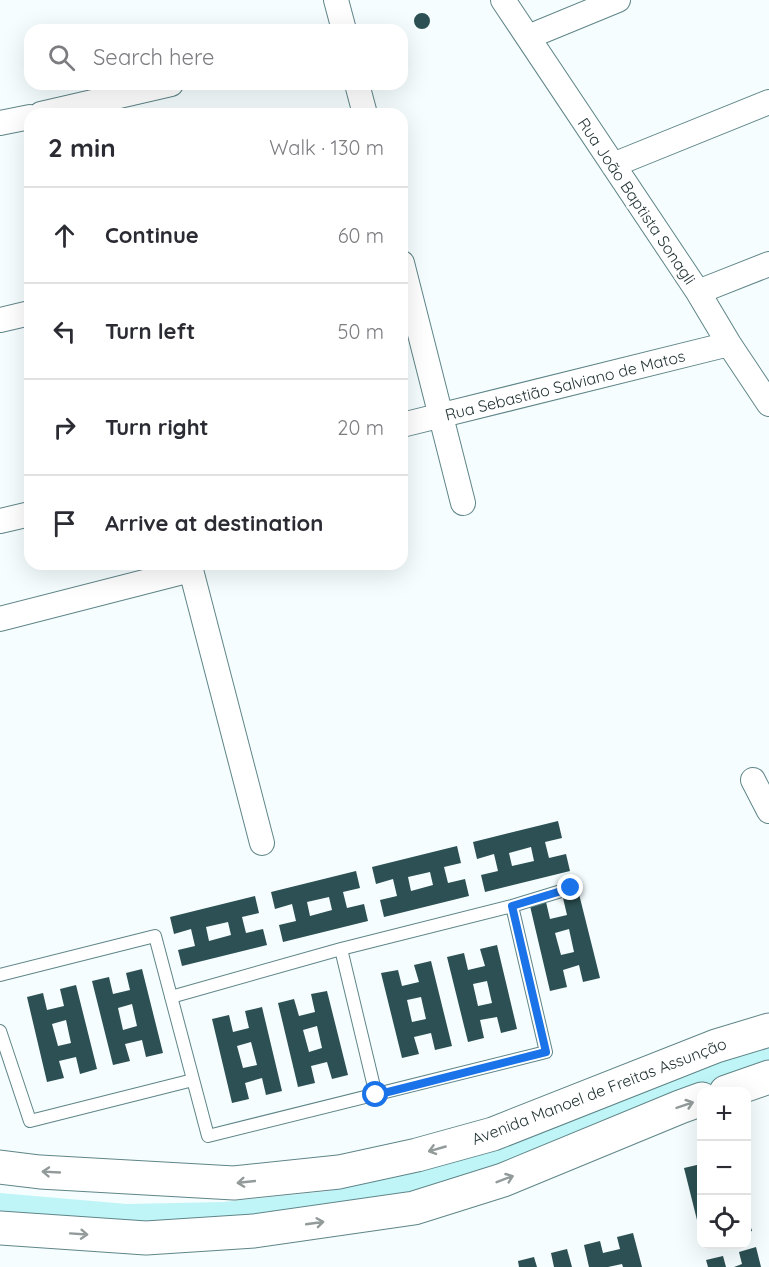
<!DOCTYPE html>
<html lang="en">
<head>
<meta charset="utf-8">
<style>
	body { margin:0; font-family:Quicksand,sans-serif; background:#f2f2f3; color:#2b2b33 }
	.controls { position:absolute; right:18px; bottom:18px; display:grid; overflow:hidden; border-radius:12px; box-shadow:0 6px 24px #0002 }
	.controls button { width:54px; height:54px; display:grid; place-items:center; padding:0; border:0; border-bottom:2px solid #e1e1e2; background:#fff; color:#2b2b33; font:30px sans-serif }
	.stop { position:absolute; width:18px; height:18px; margin:-14px; border:4px solid #1a73e8; border-radius:50%; background:#fff }
	.stop.end { background:#1a73e8; border-color:#fff; box-shadow:0 2px 6px #0008 }
	.list { margin:0; padding:0; list-style:none }
	h2 { display:flex; justify-content:space-between; align-items:center; height:78px; margin:0; padding:0 24px; font-size:26px }
	h2 small { font-size:20px; font-weight:400; color:#7c7c81 }
	.list li { display:grid; grid-template-columns:39px 1fr auto; gap:18px; align-items:center; box-sizing:border-box; height:96px; padding:0 24px; border-top:2px solid #e1e1e2 }
	.list b { display:block; font-size:22px; white-space:nowrap }
	.list em { font-size:20px; font-style:normal; color:#7c7c81 }
	.icon { flex:none; width:33px; height:33px; fill:none; stroke:currentColor; stroke-width:2; stroke-linecap:round; stroke-linejoin:round }
	.map { position:relative; flex:none; width:769px; height:1267px; overflow:hidden }
	.search { position:absolute; background:#fff; box-shadow:0 6px 24px #0002; left:24px; top:24px; width:384px; height:66px; display:flex; align-items:center; gap:15px; box-sizing:border-box; padding:0 21px; border-radius:18px; color:#7c7c81; font-size:22px }
	.panel { position:absolute; background:#fff; box-shadow:0 6px 24px #0002; left:24px; top:108px; width:384px; height:462px; border-radius:18px }
	.map>svg:first-child { display:block }
</style>
</head>
<body>
<div class="map">
<svg width="769" height="1267" viewBox="0 0 769 1267">
	<rect width="100%" height="100%" fill="#f5fdfe"/>
	<path fill="#c0f5f8" d="M769 1047V1069L426 1192 169 1227 0 1214V1193L127 1204 223 1202 329 1191 414 1171 680 1071Z"/>
	<path fill="#2c5053" fill-rule="evenodd" d="M414 21a8 8 0 1 1 16 0a8 8 0 1 1-16 0Z
		M558 821 562 838 545 842 549 858 566 854 570 871 485 892 481 875 498 871 494 854 477 859 473 842ZM531 847 534 861 512 866 509 853Z
		M457 846 461 863 444 867 448 883 465 879 469 896 384 917 380 900 397 896 393 879 376 884 372 867ZM430 872 433 885 411 891 408 877Z
		M356 871 360 888 343 892 347 908 364 904 368 921 283 942 279 925 296 921 292 904 275 909 271 892ZM329 897 332 910 310 916 307 902Z
		M579 894 600 978 583 982 579 965 563 970 567 987 550 991 530 906 546 902 550 919 567 915 563 898ZM569 929 574 952 561 955 555 933Z
		M255 896 259 913 242 917 246 933 263 929 267 945 182 966 178 950 195 946 191 929 174 934 170 917ZM228 922 231 935 209 941 206 927Z
		M497 945 517 1029 501 1033 497 1017 480 1020 484 1038 468 1042 447 957 464 953 468 970 485 966 480 949ZM487 981 492 1003 478 1006 473 984Z
		M431 961 452 1046 435 1050 431 1033 414 1037 419 1054 402 1058 381 973 398 970 402 986 419 982 414 965ZM421 997 426 1019 412 1022 407 1000Z
		M142 969 163 1053 146 1057 142 1040 125 1044 130 1061 113 1065 92 981 109 977 113 994 130 990 126 973ZM132 1004 137 1026 123 1030 118 1008Z
		M76 985 97 1069 80 1074 76 1057 59 1061 64 1078 47 1082 27 997 43 993 47 1010 64 1006 60 989ZM66 1020 71 1043 58 1046 52 1024Z
		M327 991 348 1075 332 1079 327 1062 311 1066 315 1083 298 1087 278 1003 294 999 299 1016 315 1012 311 994ZM317 1026 322 1048 309 1052 303 1030Z
		M262 1007 282 1091 266 1095 262 1078 245 1083 249 1099 232 1103 212 1019 229 1015 233 1032 249 1028 245 1011ZM251 1042 257 1065 243 1068 237 1046Z
		M701 1164 702 1236H701L684 1168Z
		M746 1211 752 1231 746 1233Z
		M633 1233 642 1267H623L622 1264 608 1267H589L584 1245 600 1241 603 1253 620 1249 617 1237Z
		M756 1247 761 1267H734L742 1264 739 1252Z
		M567 1249 572 1267H554L551 1253Z
		M723 1256 726 1267H708L706 1260Z
		M534 1257 537 1267H519L518 1261Z"/>
	<g fill="none" stroke-linecap="round" stroke-linejoin="round">
		<defs>
			<path id="lane" d="M341 949 376 1095
				M0 975 155 936 208 1136 546 1052 512 906
				M171 997 341 949 512 906 571 888
				M0 1031 30 1121 193 1080"/>
			<path id="street" d="M336 0 344 30
				M503 0 698 292 729 344 769 404
				M528 37 618 0
				M357 84 365 114
				M41 114 171 84
				M0 123 30 117
				M613 165 769 102
				M402 263 463 503
				M698 292 769 264
				M0 320 30 313
				M402 425 729 344
				M0 521 30 514
				M0 619 191 570 262 843
				M753 780 769 811"/>
			<path id="secondary" d="M726 1092 769 1077
				M0 1167 40 1172 234 1183 339 1172 417 1155 493 1134 716 1046 769 1030
				M0 1228 146 1238 254 1231 414 1208 503 1180 680 1107 702 1099"/>
		</defs>
		<use href="#lane" stroke="#5f8588" stroke-width="14"/>
		<use href="#street" stroke="#5f8588" stroke-width="26"/>
		<use href="#secondary" stroke="#5f8588" stroke-width="35"/>
		<use href="#lane" stroke="#fff" stroke-width="12"/>
		<use href="#street" stroke="#fff" stroke-width="24"/>
		<use href="#secondary" stroke="#fff" stroke-width="33"/>
	</g>
	<defs><path id="oneway-shaft" d="M-6 0H5M1.5-3L5.5 0L1.5 3" fill="none" stroke-width="1.6" stroke-linecap="round" stroke-linejoin="round" transform="scale(1.5)"/></defs>
	<g stroke="#929a9a">
		<use href="#oneway-shaft" transform="translate(685 1105) rotate(-19)"/>
		<use href="#oneway-shaft" transform="translate(437 1149) rotate(164)"/>
		<use href="#oneway-shaft" transform="translate(51 1172) rotate(-177)"/>
		<use href="#oneway-shaft" transform="translate(505 1179) rotate(-21)"/>
		<use href="#oneway-shaft" transform="translate(246 1182) rotate(174)"/>
		<use href="#oneway-shaft" transform="translate(315 1223) rotate(-8)"/>
		<use href="#oneway-shaft" transform="translate(79 1234) rotate(4)"/>
	</g>
	<g fill="none" stroke-linecap="round" stroke-linejoin="round">
		<path stroke="#1a73e8" stroke-width="8" d="M376 1095 546 1052 512 906 571 888"/>
	</g>
	<g text-anchor="middle" stroke-width="6" stroke-linejoin="round" paint-order="stroke">
		<g font-size="16" fill="#243436" stroke="#fff">
			<text transform="translate(637 201) rotate(56)" y="6">Rua João Baptista Sonagli</text>
			<text transform="translate(565 385) rotate(-14)" y="6">Rua Sebastião Salviano de Matos</text>
			<text transform="translate(599 1091) rotate(-21)" y="6">Avenida Manoel de Freitas Assunção</text>
		</g>
	</g>
</svg>
<div class="controls">
<button>+</button>
<button>−</button>
<button><svg class="icon" aria-label="locate" viewBox="0 0 24 24"><circle cx="12" cy="12" r="6"/><path d="M12 2v4M12 18v4M2 12h4M18 12h4"/></svg></button>
</div>
<div class="stop" style="left:376px;top:1095px"></div>
<div class="stop end" style="left:571px;top:888px"></div>
<div class="search"><svg class="icon" aria-label="search" viewBox="0 0 24 24"><circle cx="10" cy="10" r="6"/><path d="M15 15l6 6"/></svg>Search here</div>
<section class="panel">
<h2>2 min<small>Walk · 130 m</small></h2>
<ul class="list">
<li><svg class="icon" aria-label="ahead" viewBox="0 0 24 24"><path d="M12 20V5M6 11l6-6 6 6"/></svg><div><b>Continue</b></div><em>60 m</em></li>
<li><svg class="icon" aria-label="left" viewBox="0 0 24 24"><path d="M17 20v-9H6M10 6l-5 5 5 5"/></svg><div><b>Turn left</b></div><em>50 m</em></li>
<li><svg class="icon" aria-label="right" viewBox="0 0 24 24"><path d="M7 20v-9h11M14 6l5 5-5 5"/></svg><div><b>Turn right</b></div><em>20 m</em></li>
<li><svg class="icon" aria-label="arrive" viewBox="0 0 24 24"><path d="M6 21V4h12l-3 4 3 4H6"/></svg><div><b>Arrive at destination</b></div></li>
</ul>
</section>
</div>
</body>
</html>
